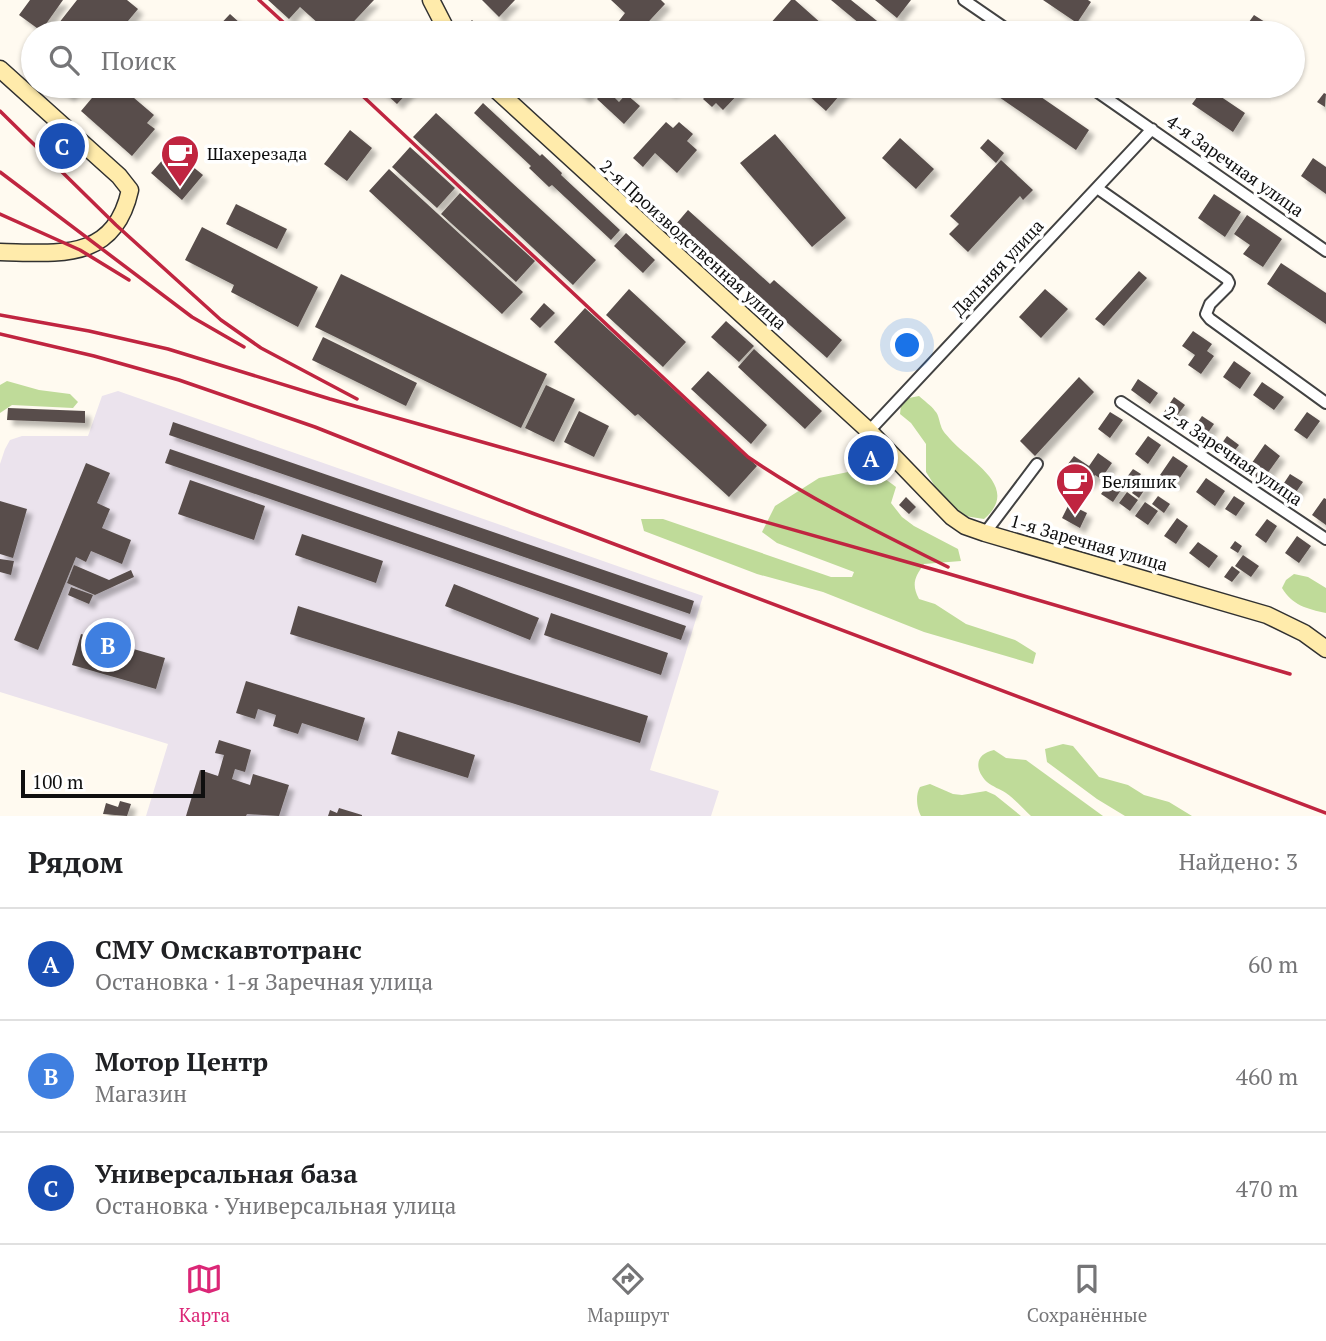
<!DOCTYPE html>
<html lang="ru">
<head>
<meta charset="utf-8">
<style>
	body { margin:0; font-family:"PT Serif",serif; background:#f2f2f2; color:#202124 }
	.scale { position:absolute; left:21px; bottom:18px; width:184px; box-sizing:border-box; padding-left:7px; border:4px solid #0f0f0f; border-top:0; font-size:19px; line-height:24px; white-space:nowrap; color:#0f0f0f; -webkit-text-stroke:5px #fff; paint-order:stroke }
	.you { position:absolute; left:908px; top:346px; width:24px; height:24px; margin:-18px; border:5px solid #fff; border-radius:50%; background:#1a73e8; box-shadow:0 0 0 10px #1a73e833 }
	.badge { display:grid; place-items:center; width:46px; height:46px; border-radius:50%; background:#db2777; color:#fff; font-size:23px; font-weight:700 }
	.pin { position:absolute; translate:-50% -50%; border:4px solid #fff; box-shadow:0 2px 7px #0006 }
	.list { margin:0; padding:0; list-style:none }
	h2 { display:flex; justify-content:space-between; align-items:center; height:91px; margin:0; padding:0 28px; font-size:30px }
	h2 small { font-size:23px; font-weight:400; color:#757577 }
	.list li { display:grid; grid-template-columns:46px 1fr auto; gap:21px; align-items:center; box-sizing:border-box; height:112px; padding:0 28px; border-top:2px solid #e0e0e0 }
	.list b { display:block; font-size:26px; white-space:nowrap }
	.list p { margin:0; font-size:23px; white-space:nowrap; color:#757577 }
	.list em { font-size:23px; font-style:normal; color:#757577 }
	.icon { flex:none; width:38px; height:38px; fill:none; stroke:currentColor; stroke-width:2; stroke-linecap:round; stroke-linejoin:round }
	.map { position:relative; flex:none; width:1326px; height:816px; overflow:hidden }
	.search { position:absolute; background:#fff; box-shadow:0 2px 5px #0004; left:21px; right:21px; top:21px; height:77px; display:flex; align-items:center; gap:18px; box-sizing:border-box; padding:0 24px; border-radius:38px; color:#757577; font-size:26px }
	.sheet { height:427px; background:#fff }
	nav { display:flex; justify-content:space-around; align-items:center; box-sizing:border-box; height:98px; border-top:2px solid #e0e0e0; background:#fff; font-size:19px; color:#757577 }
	nav a { display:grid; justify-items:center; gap:4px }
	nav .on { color:#db2777 }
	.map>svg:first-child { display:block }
</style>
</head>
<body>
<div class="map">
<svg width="1326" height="816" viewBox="0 0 1326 816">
	<defs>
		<filter id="shadow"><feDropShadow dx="5.5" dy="5.5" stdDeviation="2" flood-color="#0004"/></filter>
	</defs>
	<rect width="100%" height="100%" fill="#fffaf0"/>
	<path fill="#ebe3ed" d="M118 391 703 596 650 770 719 791 711 816H146L168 744 0 692V464L5 449 10 440 22 436H88L102 396Z"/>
	<path fill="#bfdb99" d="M7 381 39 390 70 394 78 402 73 408 12 405 0 413V385Z
		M919 396C924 401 931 405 935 411 939 415 939 421 941 426 942 431 947 435 950 439 969 461 1022 487 984 519L965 516 943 499 926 472V444L911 423 900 414 901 405 909 398Z
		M848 472C867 473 881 474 896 487L891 503 902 517 914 526 958 549 961 561 924 564C915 577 911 584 919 599L935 604 966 624 1015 640 1036 653 1033 664 924 632 823 592 757 574 644 531 641 519H663L831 577H852L854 572 777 543 762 532 775 506 819 478Z
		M1294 574 1308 577 1326 588V613C1307 609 1292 605 1282 588L1286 580Z
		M1063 744 1073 746 1099 777 1128 785 1144 795 1169 802 1192 816H1125L1097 799 1047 762 1045 749Z
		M994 750 1006 758 1026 760 1103 816H1031C1023 809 1015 799 1006 793 1000 789 993 787 987 782 974 769 975 754 994 750Z
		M930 784 953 794 962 795 986 791 995 795 1021 816H921C917 809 915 795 920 787Z"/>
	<path fill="#584e4b" filter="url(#shadow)" d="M30 0H63L41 31 19 15Z
		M77 0H127L138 9 118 33H51Z
		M268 0H374L343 33H329L300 7 289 19Z
		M482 0H515L499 17Z
		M611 0H661L665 4 638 33H630L618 22 625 13Z
		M791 0H795L832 33H762Z
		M831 0H851L887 29 884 33H871Z
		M875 0H911L897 18Z
		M1043 0H1088L1091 2 1077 23Z
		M230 14 251 33 214 31Z
		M1254 15 1282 33H1241Z
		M472 20 483 31 481 33H470L464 28Z
		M57 86H77L69 96Z
		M102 86H120L154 115 147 123 155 129 132 156 81 111Z
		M377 86H414L397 104Z
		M572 86H592L594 88 585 98Z
		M603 86H625L614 97 619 102 626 94 640 106 624 124 597 99 606 89Z
		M663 86H677L671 93Z
		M702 86H746L723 110 716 103 712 107 703 99 707 95 700 89Z
		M798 86H848L826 111Z
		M983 86H1025L1089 130 1076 150Z
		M1205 86 1245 113 1233 132 1192 104Z
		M1324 93 1326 94 1325 107 1317 102Z
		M483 103 540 156 542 154 562 173 561 175 620 230 611 240 552 185 549 187 529 168 531 166 474 113Z
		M436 113 596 260 573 285 413 137Z
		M666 122 673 128 679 122 693 134 687 141 697 150 677 173 655 153 643 167 633 158Z
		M350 130 372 148 347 181 324 164Z
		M775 134 846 218 812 247 740 163Z
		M900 138 934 169 916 189 882 158Z
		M988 139 1004 153 996 163 980 148Z
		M410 147 455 188 437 208 392 167Z
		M166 156 186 173 192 166 203 175 182 200 151 173Z
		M1313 158 1326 167V194L1301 176Z
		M1001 160 1033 190 1023 200 1020 196 968 252 949 234 959 224 950 216Z
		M389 169 523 292 502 314 369 191Z
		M460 193 535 261 516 282 441 214Z
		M1214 194 1241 212 1225 237 1198 218Z
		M236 204 287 229 277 249 226 224Z
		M688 210 770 284 774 280 842 340 827 358 676 224Z
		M1247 215 1282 239 1263 267 1243 254 1250 245 1234 234Z
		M202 227 318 287 298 327 231 292 234 285 185 260Z
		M626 233 655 260 643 273 614 246Z
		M1281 263 1326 293V324L1267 284Z
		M1139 271 1147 278 1104 326 1095 319Z
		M341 274 547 374 521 428 315 327Z
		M629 289 686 342 663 367 606 315Z
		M1045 289 1068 309 1041 338 1019 317Z
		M544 303 555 313 540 328 530 319Z
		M585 308 757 466 729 497 638 414 635 416 554 342Z
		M726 321 754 346 739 362 711 337Z
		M1193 331 1212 344 1207 351 1214 356 1201 374 1188 365 1195 355 1182 346Z
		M323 337 417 383 406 406 312 360Z
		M754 349 822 411 805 429 738 367Z
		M1234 361 1251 373 1240 389 1223 377Z
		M708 371 767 425 751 444 691 389Z
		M1079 377 1094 392 1035 456 1020 441Z
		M1138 379 1158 393 1150 404 1131 390Z
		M1262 382 1284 397 1274 410 1253 395Z
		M546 385 575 399 554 442 525 428Z
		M1174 397 1185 405 1174 420 1164 412Z
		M8 408 85 411V423L7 420Z
		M579 411 609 426 594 457 564 442Z
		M1110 412 1123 420 1110 438 1098 429Z
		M1307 412 1320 421 1307 439 1294 430Z
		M1202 416 1214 424 1203 440 1191 432Z
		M173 422 694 601 690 614 169 435Z
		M1148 436 1161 445 1148 464 1135 454Z
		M1227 436 1239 445 1229 458 1217 450Z
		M1265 444 1280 456 1262 481 1247 470Z
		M170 449 686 626 681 640 165 463Z
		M1098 453 1112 463 1101 479 1095 475 1088 484 1065 468 1074 456 1089 466Z
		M1173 456 1188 466 1175 485 1160 475Z
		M86 463 110 473 97 503 110 509 102 528 131 540 122 564 91 551 86 562 76 557 38 650 14 640Z
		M1133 469 1141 474 1135 482 1127 477Z
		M1290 474 1303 482 1290 501 1278 492Z
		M1206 478 1225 491 1215 506 1196 492Z
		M1112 479 1123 487 1113 502 1101 494Z
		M190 480 265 506 254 540 178 514Z
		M1140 481 1147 486 1139 498 1132 493Z
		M1127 492 1138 500 1130 511 1119 503Z
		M1158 496 1170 504 1164 513 1152 504Z
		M1234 496 1245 503 1236 516 1225 509Z
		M906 497 916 507 909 514 899 505Z
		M1324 498 1326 499V525L1312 515Z
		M0 501 27 509 13 558 0 554Z
		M1145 502 1158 511 1148 525 1135 516Z
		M1069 504 1087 513 1080 528 1062 518Z
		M1177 518 1188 526 1176 544 1164 536Z
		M1267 519 1277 526 1266 543 1255 535Z
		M302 534 383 561 376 583 295 555Z
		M1297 536 1311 546 1299 563 1285 553Z
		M1235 541 1242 546 1238 553 1230 548Z
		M1198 542 1218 556 1209 568 1189 553Z
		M1243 555 1259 566 1251 577 1235 566Z
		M0 559 14 561 11 575 0 572Z
		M74 565 109 580 131 570 134 577 95 595 67 583Z
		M1232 566 1240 572 1232 582 1224 577Z
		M454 584 539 618 530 640 445 606Z
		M71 587 93 595 89 604 68 595Z
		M298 606 648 716 640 743 290 634Z
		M551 613 668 653 661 675 544 635Z
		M81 634 165 658 156 689 72 665Z
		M246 681 365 718 358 741 302 723 298 734 273 726 276 715 258 709 255 719 236 713Z
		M398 731 475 755 468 778 391 754Z
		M219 740 251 750 245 772 235 769 232 779 250 785 253 774 289 785 279 816 247 814 246 816H186L200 770 218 776 224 755 215 753Z
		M120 801 131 804 127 816 103 814 106 803 118 807Z
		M339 808 362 815V816H328L330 810 337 813Z"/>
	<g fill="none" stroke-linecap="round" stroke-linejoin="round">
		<defs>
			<path id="street" d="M964 0 1012 33
				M1089 86 1326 251
				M1097 188 1227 279 1229 283 1227 287 1210 304 1206 314 1210 319 1326 403
				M1121 402 1326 539
				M869 431 1152 129
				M985 533 1037 464"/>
			<path id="secondary" d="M431 0 448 33
				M0 69 119 176 130 190C114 262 59 253 0 252
				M492 86 869 431 952 517 965 526 985 533 1267 615 1304 633 1326 649"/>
		</defs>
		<use href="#street" stroke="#424242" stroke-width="14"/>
		<use href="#secondary" stroke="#313131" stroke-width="19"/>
		<use href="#street" stroke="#fff" stroke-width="10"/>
		<use href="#secondary" stroke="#ffebab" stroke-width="16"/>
		<path stroke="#c02540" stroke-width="3.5" d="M259 0 295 33
			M352 86 748 457C811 500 880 533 948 567
			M0 111 116 225 221 320 261 348 357 399
			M0 172 192 317 244 347
			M0 214 80 250 129 280
			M0 315 89 331 168 349 330 399 946 573 1290 674
			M0 334 94 356 179 380 315 427 532 513 1326 813"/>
	</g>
	<defs>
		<symbol id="cafe-pin" viewBox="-11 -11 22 30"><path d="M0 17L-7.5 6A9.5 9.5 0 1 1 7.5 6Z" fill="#c02540" stroke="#fff"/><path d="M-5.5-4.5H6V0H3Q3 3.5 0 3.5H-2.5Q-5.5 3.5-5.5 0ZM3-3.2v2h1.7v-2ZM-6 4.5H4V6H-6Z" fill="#fff"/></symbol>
	</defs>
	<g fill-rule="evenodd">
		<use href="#cafe-pin" x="158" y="132" width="44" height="60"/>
		<use href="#cafe-pin" x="1053" y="460" width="44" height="60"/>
	</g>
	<g text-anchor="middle" stroke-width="7" stroke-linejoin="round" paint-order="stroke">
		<g font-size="18" fill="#0f0f0f" stroke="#fff" text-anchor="start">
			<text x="207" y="160">Шахерезада</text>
			<text x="1102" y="488">Беляшик</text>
		</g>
		<g font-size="18" fill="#0f0f0f" stroke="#fff">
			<text transform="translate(1235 166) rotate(35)" y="6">4-я Заречная улица</text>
			<text transform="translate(693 245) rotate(42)" y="6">2-я Производственная улица</text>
			<text transform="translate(998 268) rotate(-47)" y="6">Дальняя улица</text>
			<text transform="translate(1233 456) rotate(34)" y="6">2-я Заречная улица</text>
			<text transform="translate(1089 543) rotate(16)" y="6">1-я Заречная улица</text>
		</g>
	</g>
</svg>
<div class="scale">100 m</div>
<div class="you"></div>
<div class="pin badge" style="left:871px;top:458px;background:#1a4fb4">A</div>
<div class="pin badge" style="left:108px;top:645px;background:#3f7fe0">B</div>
<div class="pin badge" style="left:62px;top:146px;background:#1a4fb4">C</div>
<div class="search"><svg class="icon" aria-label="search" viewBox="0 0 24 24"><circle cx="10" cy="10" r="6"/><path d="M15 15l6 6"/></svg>Поиск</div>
</div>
<section class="sheet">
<h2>Рядом<small>Найдено: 3</small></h2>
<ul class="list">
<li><span class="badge" style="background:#1a4fb4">A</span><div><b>СМУ Омскавтотранс</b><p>Остановка · 1-я Заречная улица</p></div><em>60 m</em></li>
<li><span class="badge" style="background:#3f7fe0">B</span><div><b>Мотор Центр</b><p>Магазин</p></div><em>460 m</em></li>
<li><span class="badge" style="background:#1a4fb4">C</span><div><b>Универсальная база</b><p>Остановка · Универсальная улица</p></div><em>470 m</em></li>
</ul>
</section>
<nav>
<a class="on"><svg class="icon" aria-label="map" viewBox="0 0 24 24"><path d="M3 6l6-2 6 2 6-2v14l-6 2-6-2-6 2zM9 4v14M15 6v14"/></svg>Карта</a>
<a><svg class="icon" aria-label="directions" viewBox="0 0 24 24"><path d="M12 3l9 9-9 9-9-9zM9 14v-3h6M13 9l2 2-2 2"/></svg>Маршрут</a>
<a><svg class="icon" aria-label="saved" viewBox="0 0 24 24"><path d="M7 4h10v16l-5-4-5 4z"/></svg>Сохранённые</a>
</nav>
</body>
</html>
